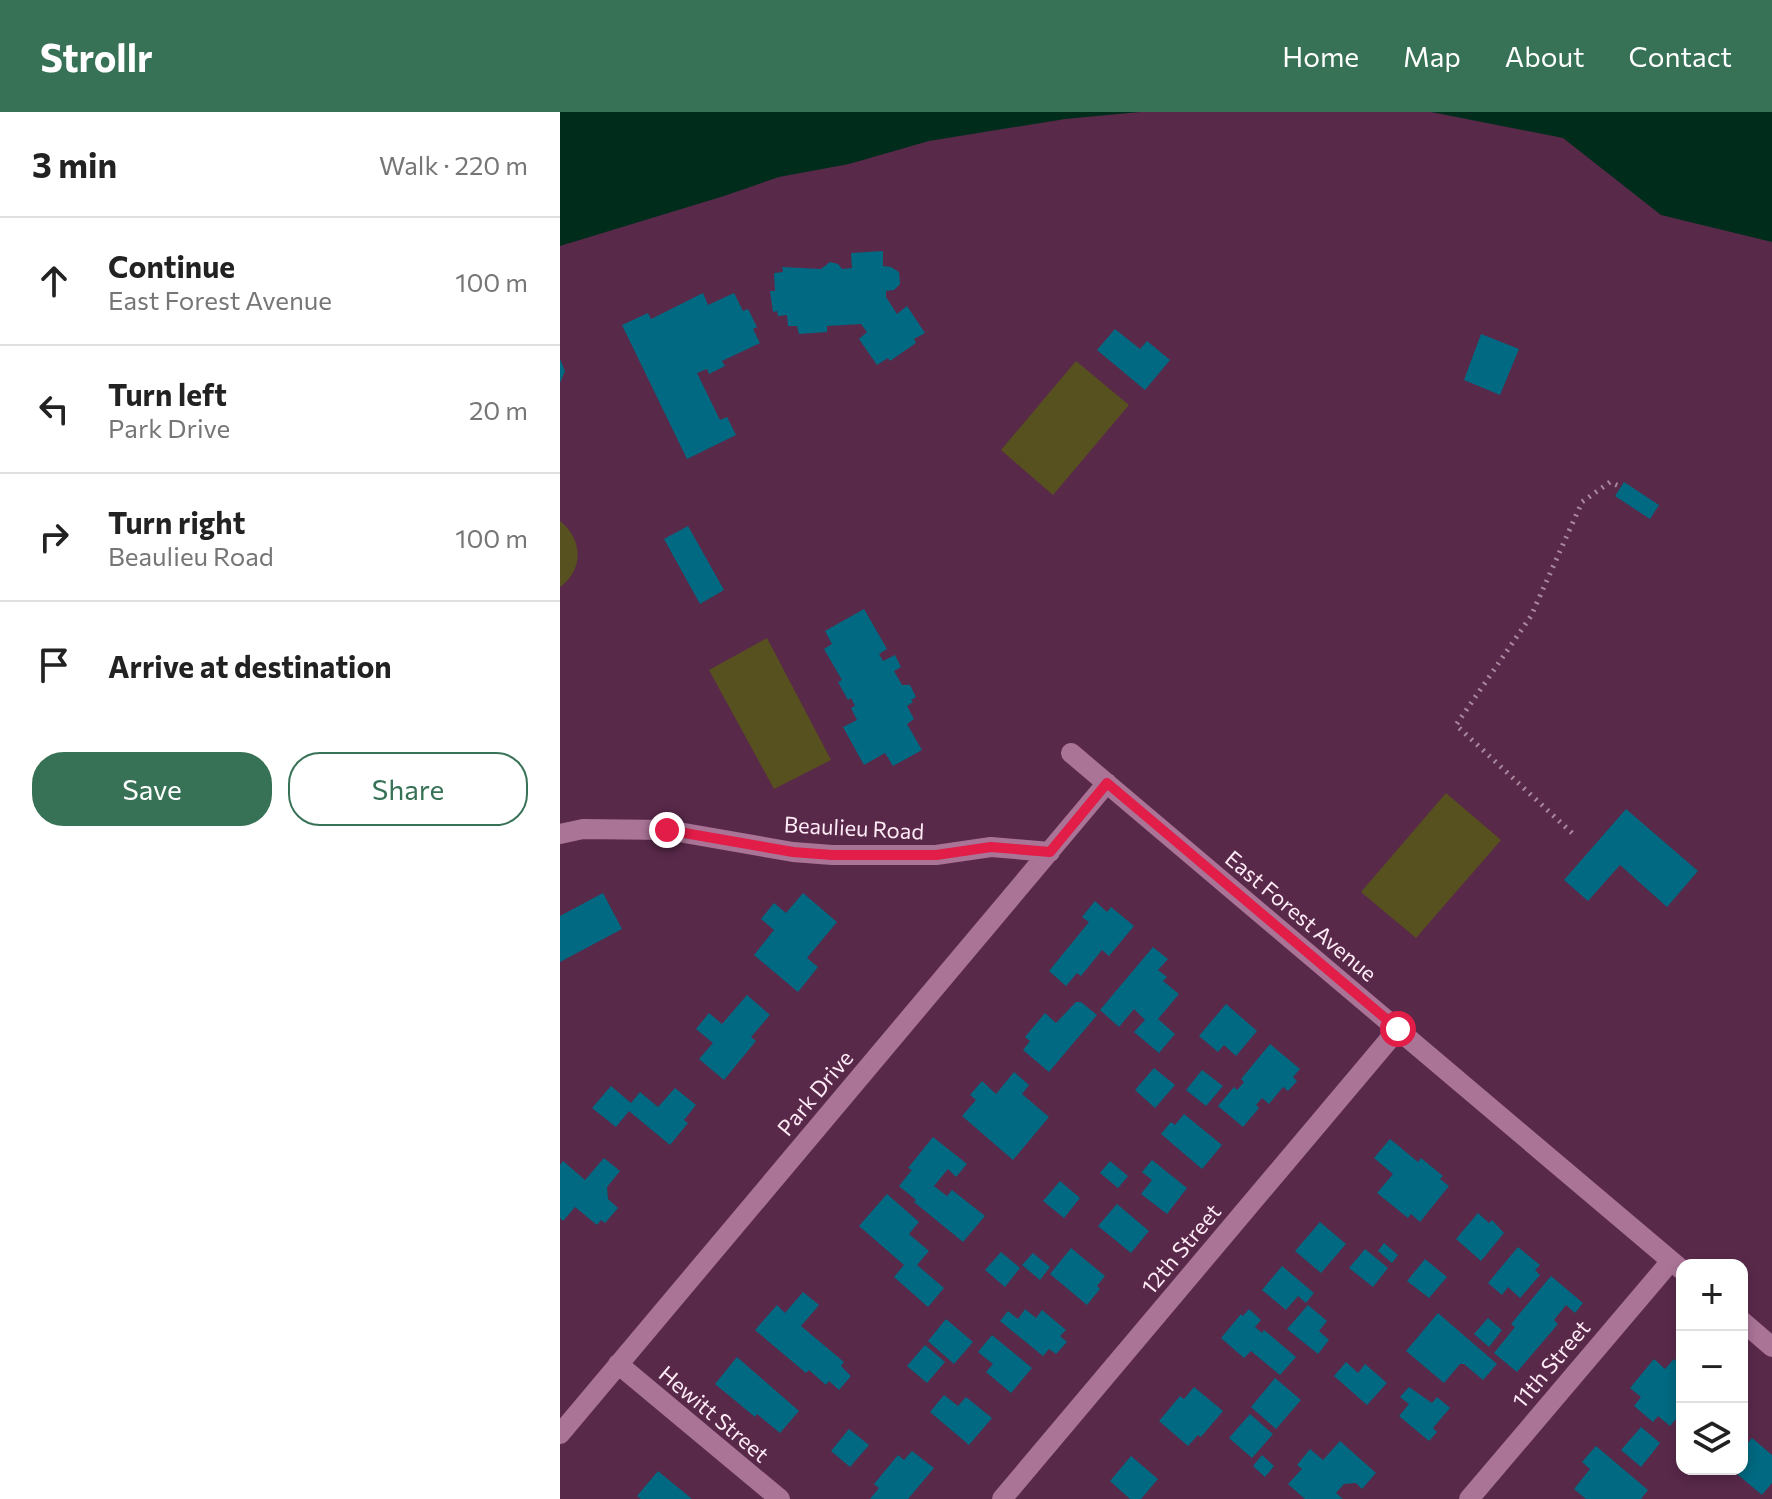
<!DOCTYPE html>
<html lang="en">
<head>
<meta charset="utf-8">
<style>
	body { margin:0; font-family:Commissioner,sans-serif; background:#f6f6f6; color:#222 }
	.controls { position:absolute; right:24px; bottom:24px; display:grid; overflow:hidden; border-radius:16px; box-shadow:0 4px 12px #0003 }
	.controls button { width:72px; height:72px; display:grid; place-items:center; padding:0; border:0; border-bottom:2px solid #e0e0e0; background:#fff; color:#222; font:40px sans-serif }
	.stop { position:absolute; width:24px; height:24px; margin:-18px; border:6px solid #e11d48; border-radius:50%; background:#fff }
	.stop.end { background:#e11d48; border-color:#fff; box-shadow:0 2px 8px #0008 }
	.list { margin:0; padding:0; list-style:none }
	h2 { display:flex; justify-content:space-between; align-items:center; height:104px; margin:0; padding:0 32px; font-size:34px }
	h2 small { font-size:26px; font-weight:400; color:#767676 }
	.list li { display:grid; grid-template-columns:52px 1fr auto; gap:24px; align-items:center; box-sizing:border-box; height:128px; padding:0 32px; border-top:2px solid #e0e0e0 }
	.list b { display:block; font-size:30px; white-space:nowrap }
	.list p { margin:0; font-size:26px; white-space:nowrap; color:#767676 }
	.list em { font-size:26px; font-style:normal; color:#767676 }
	.actions { display:flex; gap:16px; padding:24px 32px }
	.actions a { flex:1; padding:18px 0; border:2px solid #377257; border-radius:32px; text-align:center; font-size:28px; color:#377257 }
	.actions .main { background:#377257; color:#fff }
	.icon { flex:none; width:44px; height:44px; fill:none; stroke:currentColor; stroke-width:2; stroke-linecap:round; stroke-linejoin:round }
	.map { position:relative; flex:none; width:1212px; height:1387px; overflow:hidden }
	header { display:flex; align-items:center; gap:48px; box-sizing:border-box; height:112px; padding:0 40px; background:#377257; color:#fff }
	header strong { font-size:38px }
	nav { display:flex; gap:44px; margin-inline-start:auto; font-size:28px }
	main { display:flex }
	aside { flex:1; background:#fff }
	.map>svg:first-child { display:block }
</style>
</head>
<body>
<header>
<strong>Strollr</strong>
<nav><a>Home</a><a>Map</a><a>About</a><a>Contact</a></nav>
</header>
<main>
<aside>
<h2>3 min<small>Walk · 220 m</small></h2>
<ul class="list">
<li><svg class="icon" aria-label="ahead" viewBox="0 0 24 24"><path d="M12 20V5M6 11l6-6 6 6"/></svg><div><b>Continue</b><p>East Forest Avenue</p></div><em>100 m</em></li>
<li><svg class="icon" aria-label="left" viewBox="0 0 24 24"><path d="M17 20v-9H6M10 6l-5 5 5 5"/></svg><div><b>Turn left</b><p>Park Drive</p></div><em>20 m</em></li>
<li><svg class="icon" aria-label="right" viewBox="0 0 24 24"><path d="M7 20v-9h11M14 6l5 5-5 5"/></svg><div><b>Turn right</b><p>Beaulieu Road</p></div><em>100 m</em></li>
<li><svg class="icon" aria-label="arrive" viewBox="0 0 24 24"><path d="M6 21V4h12l-3 4 3 4H6"/></svg><div><b>Arrive at destination</b></div></li>
</ul>
<div class="actions"><a class="main">Save</a><a>Share</a></div>
</aside>
<div class="map">
<svg width="1212" height="1387" viewBox="0 0 1212 1387">
	<rect width="100%" height="100%" fill="#59294a"/>
	<path fill="#57501f" d="M516 249 569 293 493 383 441 338Z
		M0 409C23 427 24 458 0 475Z
		M207 526 271 648 214 677 149 558Z
		M886 681 941 728 856 826 801 780Z"/>
	<path fill="#002d1b" d="M0 0H580L505 7 369 29 289 52 219 65 164 84 0 134Z
		M871 0H1212V130L1101 103 1003 26Z"/>
	<path fill="#016981" d="M323 139V154L331 155 339 160 340 172 334 178 326 179V185L337 202 347 194 365 221 354 227 356 231 330 249 328 246 317 253 299 227 307 220 301 212 267 214V220L239 222 237 214H228L227 203 218 204 217 199 213 200 210 179H215L214 161 223 160 222 155 261 157 270 150 278 152 282 157 292 156 291 141Z
		M143 181 148 193 174 181 183 199 188 197 197 215 193 217 200 231 162 249 165 254 149 262 147 257 137 261 160 308 167 305 176 323 127 347 62 213 88 201 91 207Z
		M555 217 580 237 587 229 610 248 585 278 537 238Z
		M921 222 959 237 940 283 904 268Z
		M0 247 5 259 0 271Z
		M1064 370 1099 393 1090 407 1055 384Z
		M128 414 164 478 140 492 104 427Z
		M304 497 327 537 319 542 323 549 335 543 341 555 334 559 342 573H350L356 585 351 588 353 590 347 594 354 607 347 612 362 638 333 654 325 641 304 653 283 615 297 608 291 596 295 594 291 586 288 588 278 570 282 568 264 537 272 532 265 519Z
		M1066 697 1138 759 1107 795 1060 753 1028 789 1004 768Z
		M43 781 62 817 0 850V804Z
		M243 781 277 810 247 846 258 855 238 880 194 843 214 818 201 807 214 791 226 801Z
		M535 789 547 800 551 795 574 814 549 844 542 838 521 864 517 861 506 874 489 859 529 810 522 805Z
		M593 835 608 847 598 858 607 865 603 869 619 882 598 907 615 922 599 941 574 920 585 908 574 897 559 915 540 898Z
		M187 883 210 903 191 925 196 929 164 968 139 947 153 931 136 917 149 901 162 912Z
		M516 890H521L537 903 489 960 463 938 470 929 465 925 485 901 496 911Z
		M666 892 697 919 676 944 664 933 658 940 639 924Z
		M710 932 740 957 733 965 737 969 728 979 723 975 709 992 702 986 696 993 699 996 683 1015 658 994 674 975 677 978 684 970 681 967Z
		M594 956 615 973 595 996 575 978Z
		M642 958 663 974 646 994 626 978Z
		M454 960 469 973 462 982 489 1005 453 1048 402 1004 416 988 410 983 422 969 436 982Z
		M51 974 71 991 80 980 98 995 115 976 136 993 124 1008 128 1011 110 1033 69 999 56 1015 32 996Z
		M624 1002 662 1033 642 1057 601 1022 611 1010 615 1013Z
		M373 1025 407 1052 396 1065 388 1057 374 1074 387 1084 392 1078 425 1104 403 1130 354 1090 356 1088 339 1074 352 1058 348 1056Z
		M830 1027 858 1050 861 1046 883 1064 880 1067 889 1074 860 1110 851 1102 848 1106 817 1081 833 1062 814 1046Z
		M44 1046 60 1059 47 1075 48 1087 58 1096 45 1111 41 1108 37 1113 15 1095 3 1109 0 1106V1053L3 1049 25 1068Z
		M592 1048 627 1076 607 1102 581 1082 592 1068 582 1060Z
		M550 1049 568 1064 558 1076 540 1061Z
		M500 1069 520 1086 504 1106 483 1089Z
		M327 1082 359 1110 349 1122 369 1139 357 1153 384 1176 368 1195 334 1165 344 1153 299 1114Z
		M557 1092 589 1119 571 1141 538 1114Z
		M918 1101 929 1111 932 1108 944 1121 921 1149 896 1127Z
		M760 1110 786 1132 761 1161 735 1139Z
		M824 1131 838 1143 832 1151 818 1139Z
		M958 1135 980 1153 975 1158 980 1163 960 1186 948 1175 942 1183 928 1171Z
		M511 1136 545 1164 537 1174 540 1177 527 1193 490 1162Z
		M805 1137 828 1156 813 1175 789 1156Z
		M441 1140 460 1156 445 1175 425 1158Z
		M473 1141 490 1155 480 1168 462 1153Z
		M865 1147 887 1165 869 1186 847 1169Z
		M722 1154 754 1181 746 1191 738 1184 726 1198 702 1178Z
		M991 1164 1023 1191 1015 1201 1006 1193 994 1208 998 1212 957 1260 934 1241 955 1215 951 1212Z
		M243 1180 259 1193 241 1214 284 1250 281 1254 291 1264 279 1278 269 1269 266 1273 249 1258 246 1261 195 1218 217 1193 225 1201Z
		M748 1193 767 1209 759 1219 769 1228 758 1242 727 1217Z
		M465 1197 476 1206 482 1198 506 1218 500 1224 507 1230 496 1242 489 1237 483 1244 440 1209 448 1199 458 1207Z
		M689 1197 701 1208 695 1215 702 1221 704 1218 736 1245 720 1263 691 1239 684 1246 661 1226 681 1202 683 1204Z
		M878 1201 937 1252 923 1268 904 1252H900L884 1271 846 1239Z
		M928 1206 942 1218 929 1235 914 1222Z
		M386 1207 413 1230 394 1252 368 1229Z
		M432 1223 472 1256 451 1281 426 1260 433 1252 418 1240Z
		M365 1233 385 1250 367 1271 347 1254Z
		M177 1245 239 1299 220 1321 197 1302 195 1305 155 1272Z
		M1094 1247 1105 1257 1114 1247 1122 1254V1300L1110 1314 1098 1304 1093 1310 1074 1294 1081 1285 1070 1276Z
		M786 1250 798 1261 805 1252 827 1271 807 1293 774 1264Z
		M715 1266 741 1288 716 1317 691 1295Z
		M634 1275 663 1299 641 1325 638 1323 628 1334 599 1309 620 1284 624 1287Z
		M849 1275 872 1291 877 1285 890 1296 873 1316 877 1320 869 1329 839 1304 849 1292 840 1285Z
		M384 1283 398 1294 406 1285 432 1306 409 1333 370 1300Z
		M690 1302 713 1322 692 1346 669 1326Z
		M1081 1315 1100 1331 1081 1355 1061 1338Z
		M289 1317 309 1333 290 1355 271 1339Z
		M1192 1326 1212 1343V1371L1202 1383 1171 1357H1182V1328L1187 1332Z
		M780 1329 816 1361 802 1377 796 1371 784 1372 776 1381 783 1387H745L728 1372 742 1357 737 1353 750 1337 763 1348Z
		M1036 1334 1088 1378 1081 1387H1026L1014 1377 1030 1357 1022 1350Z
		M352 1339 374 1356 348 1387H310L319 1376 314 1372 338 1343 344 1348Z
		M702 1343 714 1354 705 1365 693 1354Z
		M571 1344 598 1367 581 1387H570L550 1369Z
		M98 1359 132 1387H81L77 1384Z"/>
	<g fill="none" stroke-linecap="round" stroke-linejoin="round">
		<path stroke="#a9879d" stroke-width="5" stroke-dasharray="2 6" stroke-linecap="butt" d="M1012 721 896 613 971 504 1022 390 1050 370 1061 375"/>
		<path stroke="#aa7497" stroke-width="20" d="M511 641 1122 1158
			M0 722 23 717 107 718 233 740 272 743H376L431 735 490 740
			M1182 1209 1212 1235
			M58 1252 220 1387
			M0 1322 547 671
			M442 1387 838 917
			M909 1387 1111 1149"/>
	</g>
	<g fill="none" stroke-linecap="round" stroke-linejoin="round">
		<path stroke="#e11d48" stroke-width="10" d="M107 718 233 740 272 743H376L431 735 490 740 547 671 838 917"/>
	</g>
	<g text-anchor="middle" stroke-width="7" stroke-linejoin="round" paint-order="stroke">
		<g font-size="22" fill="#feebf6" stroke="#59294a">
			<text transform="translate(294 716) rotate(3)" y="8">Beaulieu Road</text>
			<text transform="translate(741 804) rotate(40)" y="8">East Forest Avenue</text>
			<text transform="translate(255 981) rotate(-50)" y="8">Park Drive</text>
			<text transform="translate(621 1137) rotate(-50)" y="8">12th Street</text>
			<text transform="translate(991 1252) rotate(-50)" y="8">11th Street</text>
			<text transform="translate(154 1302) rotate(40)" y="8">Hewitt Street</text>
		</g>
	</g>
</svg>
<div class="controls">
<button>+</button>
<button>−</button>
<button><svg class="icon" aria-label="layers" viewBox="0 0 24 24"><path d="M12 4l9 5-9 5-9-5zM3 14l9 5 9-5"/></svg></button>
</div>
<div class="stop" style="left:838px;top:917px"></div>
<div class="stop end" style="left:107px;top:718px"></div>
</div>
</main>
</body>
</html>
